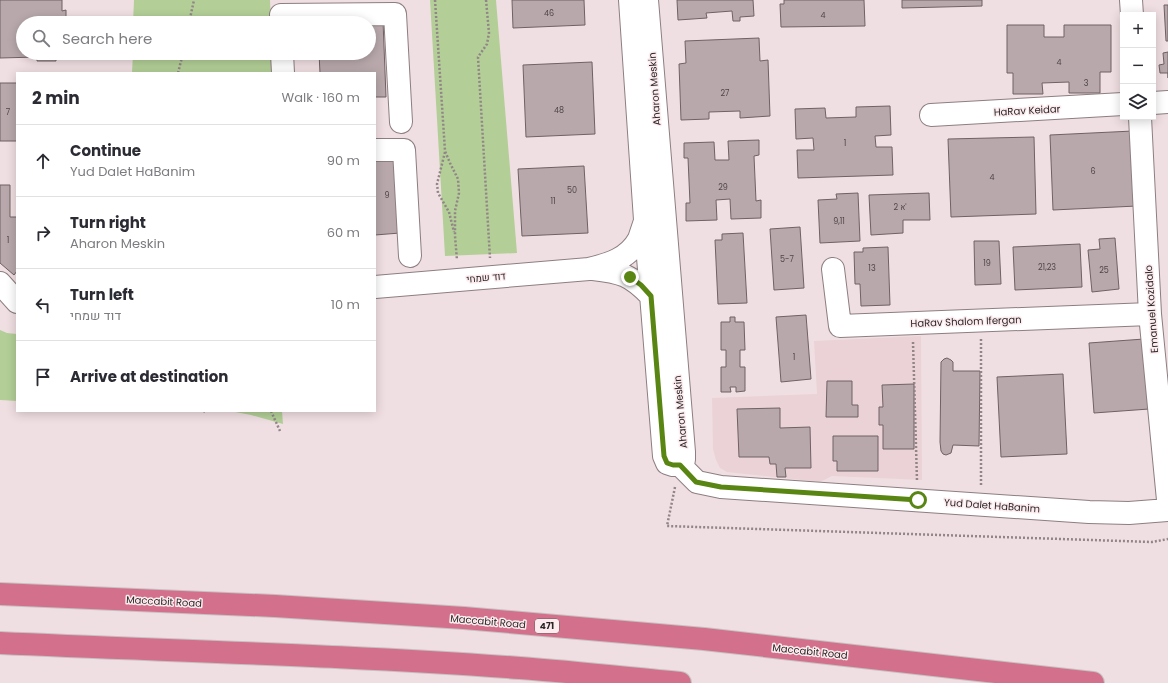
<!DOCTYPE html>
<html lang="en">
<head>
<meta charset="utf-8">
<style>
	body { margin:0; font-family:Poppins,Heebo,sans-serif; background:#f7f7f7; color:#2b2b33 }
	.controls { position:absolute; right:12px; top:12px; display:grid; overflow:hidden; border-radius:0px; box-shadow:0 2px 10px #0003 }
	.controls button { width:36px; height:36px; display:grid; place-items:center; padding:0; border:0; border-bottom:1px solid #e1e1e2; background:#fff; color:#2b2b33; font:20px sans-serif }
	.stop { position:absolute; width:12px; height:12px; margin:-9px; border:3px solid #598513; border-radius:50%; background:#fff }
	.stop.end { background:#598513; border-color:#fff; box-shadow:0 1px 4px #0008 }
	.list { margin:0; padding:0; list-style:none }
	h2 { display:flex; justify-content:space-between; align-items:center; height:52px; margin:0; padding:0 16px; font-size:17px }
	h2 small { font-size:13px; font-weight:400; color:#7c7c81 }
	.list li { display:grid; grid-template-columns:26px 1fr auto; gap:12px; align-items:center; box-sizing:border-box; height:72px; padding:0 16px; border-top:1px solid #e1e1e2 }
	.list b { display:block; font-size:15px; white-space:nowrap }
	.list p { margin:0; font-size:13px; white-space:nowrap; color:#7c7c81 }
	.list em { font-size:13px; font-style:normal; color:#7c7c81 }
	.icon { flex:none; width:22px; height:22px; fill:none; stroke:currentColor; stroke-width:2; stroke-linecap:round; stroke-linejoin:round }
	.map { position:relative; flex:none; width:1168px; height:683px; overflow:hidden }
	.search { position:absolute; background:#fff; box-shadow:0 2px 10px #0003; left:16px; top:16px; width:360px; height:44px; display:flex; align-items:center; gap:10px; box-sizing:border-box; padding:0 14px; border-radius:22px; color:#7c7c81; font-size:15px }
	.panel { position:absolute; background:#fff; box-shadow:0 2px 10px #0003; left:16px; top:72px; width:360px; height:340px; border-radius:0px }
	.map>svg:first-child { display:block }
</style>
</head>
<body>
<div class="map">
<svg width="1168" height="683" viewBox="0 0 1168 683">
	<rect width="100%" height="100%" fill="#f0dfe2"/>
	<path fill="#ebd2d7" d="M921 336 922 480 832 476 820 482 727 472 720 468 716 460 713 449 712 398 817 394 814 341Z"/>
	<path fill="#b3cf97" d="M134 0H270L271 23H133Z
		M430 0H496L517 253 445 256Z
		M133 53H271L272 73H132Z
		M0 330 7 333 17 334V401L0 400Z
		M230 411H282L283 424 251 415Z"/>
	<path fill="#b8a8ab" stroke="#6f6164" d="M0 0H62V11L66 10V23H23V53H63V56L56 57V61H37V57L0 58Z
		M512 0H584L585 25 513 28Z
		M677 0H753L754 16 740 17V21H733L732 11 706 13 707 18 678 20Z
		M784 0H864L865 26 781 27 780 4H784Z
		M902 0H982V6L902 8Z
		M1164 5H1168V41H1166Z
		M383 21 386 97H375V73H320L319 53H369V23Z
		M1007 25H1044V37H1064V25H1111V72H1100V93H1069V82L1042 83 1043 94H1013V73H1007Z
		M759 38 760 61 768 60 770 116 740 118V111L709 112V119L681 120 679 64 686 63 685 41Z
		M1168 52V78V73H1160L1159 65 1164 64 1163 53Z
		M592 62 595 134 526 137 523 65Z
		M0 83H17V141H0Z
		M890 106 891 135 875 136 876 147H892L893 175 798 178 797 150H814L813 138 796 139 795 109 825 108 826 118 856 117V107Z
		M1133 131 1137 206 1053 210 1050 135Z
		M1034 137 1036 214 951 217 948 139Z
		M759 140V155L754 156 756 201 761 200V218L731 219 730 199 716 200 717 220 686 221V203H690L688 158H684V143L714 142 715 160H729L728 141Z
		M396 156 400 233 375 235V157Z
		M584 166 588 233 522 236 518 169Z
		M0 185H10V217H17V271L14 275 0 263Z
		M858 193 860 241 820 243 818 200 837 199 836 194Z
		M929 193 930 220H903V233L871 235 869 195Z
		M800 227 804 288 774 290 770 229Z
		M743 233 747 303 718 304 715 240H722V234Z
		M1115 238 1119 289 1092 292 1088 250 1100 249 1099 239Z
		M974 241H999L1001 284 975 285Z
		M1080 244 1082 287 1015 290 1013 247Z
		M888 247 890 305 861 306 860 284H855L854 252H863V248Z
		M806 315 811 379 781 382 776 317Z
		M730 317H735V322H744L745 350H740V367H745V391L736 392V387H730L731 392H721V367H726V350H721V322H730Z
		M1144 339 1149 409 1094 413 1089 343Z
		M947 358 951 360 953 362V371H980L979 446 953 445 951 453 946 455 943 454 941 451 940 442 941 362 944 359Z
		M1063 374 1067 454 1001 457 997 377Z
		M827 381H852V405H858V417H826Z
		M914 384V449H883V425H879V407H883L882 385Z
		M780 408V428L810 427 811 468H785L786 477H777L776 464H770L769 457H739L737 409Z
		M833 436H878V471H837V461H833Z"/>
	<g fill="none" stroke-linecap="round" stroke-linejoin="round">
		<defs>
			<path id="minor" d="M630 0 645 220 664 456 667 463 673 465H680L684 460V452L647 0
				M1131 0 1132 15
				M281 15 395 14 401 122
				M282 53 283 73
				M1153 103 1168 102
				M931 115 1123 104
				M1140 117 1150 314 1168 500
				M375 150H404L410 256
				M593 269C621 272 631 275 651 296
				M833 269 840 326 1150 314
				M0 283 17 302
				M375 287 589 269C609 264 628 259 639 239 641 233 643 227 645 221
				M680 465 697 482 721 487 1089 512 1129 513 1168 510"/>
			<path id="highway" d="M0 594 275 606 464 618 704 639 1093 683
				M0 643C173 651 347 655 520 668 573 672 627 678 680 683"/>
		</defs>
		<use href="#minor" stroke="#8d7e81" stroke-width="24"/>
		<use href="#highway" stroke="#c4c2c3" stroke-width="24"/>
		<path stroke="#918587" stroke-width="2.5" stroke-dasharray="2 2" stroke-linecap="butt" d="M435 0 445 151 450 163 458 179 459 193 455 211V236L457 260
			M486 0 489 33 487 44 478 57 490 258
			M189 23 194 0
			M178 73 183 53
			M445 152 437 184 438 193 449 212 454 232
			M981 339V486
			M913 342 917 481
			M204 411 205 412
			M271 411 280 431
			M675 487 667 526 1152 542 1168 539"/>
		<use href="#minor" stroke="#fff" stroke-width="22"/>
		<use href="#highway" stroke="#d3708b" stroke-width="22"/>
	</g>
	<g fill="none" stroke-linecap="round" stroke-linejoin="round">
		<path stroke="#598513" stroke-width="5" d="M630 277 641 285 651 296 663 444 664 456 667 463 673 465H680L696 482 721 487 918 500"/>
	</g>
	<g text-anchor="middle" stroke-width="3" stroke-linejoin="round" paint-order="stroke">
		<g font-size="8" fill="#4f4648">
			<text x="549" y="16">46</text>
			<text x="823" y="18">4</text>
			<text x="1059" y="65">4</text>
			<text x="1086" y="86">3</text>
			<text x="725" y="96">27</text>
			<text x="559" y="113">48</text>
			<text x="8" y="115">7</text>
			<text x="845" y="146">1</text>
			<text x="1093" y="174">6</text>
			<text x="992" y="180">4</text>
			<text x="723" y="190">29</text>
			<text x="572" y="193">50</text>
			<text x="387" y="198">9</text>
			<text x="553" y="204">11</text>
			<text x="900" y="210">2 א'</text>
			<text x="839" y="224">9,11</text>
			<text x="8" y="243">1</text>
			<text x="787" y="262">5-7</text>
			<text x="987" y="266">19</text>
			<text x="1047" y="270">21,23</text>
			<text x="872" y="271">13</text>
			<text x="1104" y="273">25</text>
			<text x="794" y="360">1</text>
		</g>
		<rect fill="#fdecef" stroke="#6b6163" stroke-width="1" x="535" y="619" width="24" height="14" rx="3"/>
		<g font-size="9" font-weight="bold" fill="#2c2627">
			<text x="547" y="629">471</text>
		</g>
		<g font-size="10" fill="#2c2627" stroke="#fdecef">
			<text transform="translate(654 89) rotate(-94)" y="4">Aharon Meskin</text>
			<text transform="translate(1027 110) rotate(-3)" y="4">HaRav Keidar</text>
			<text transform="translate(486 277) rotate(-5)" y="4">דוד שמחי</text>
			<text transform="translate(1151 309) rotate(-94)" y="4">Emanuel Kozidalo</text>
			<text transform="translate(966 321) rotate(-2)" y="4">HaRav Shalom Ifergan</text>
			<text transform="translate(680 412) rotate(-95)" y="4">Aharon Meskin</text>
			<text transform="translate(992 505) rotate(4)" y="4">Yud Dalet HaBanim</text>
			<text transform="translate(164 601) rotate(3)" y="4">Maccabit Road</text>
			<text transform="translate(488 621) rotate(5)" y="4">Maccabit Road</text>
			<text transform="translate(810 651) rotate(6)" y="4">Maccabit Road</text>
		</g>
	</g>
</svg>
<div class="controls">
<button>+</button>
<button>−</button>
<button><svg class="icon" aria-label="layers" viewBox="0 0 24 24"><path d="M12 4l9 5-9 5-9-5zM3 14l9 5 9-5"/></svg></button>
</div>
<div class="stop" style="left:918px;top:500px"></div>
<div class="stop end" style="left:630px;top:277px"></div>
<div class="search"><svg class="icon" aria-label="search" viewBox="0 0 24 24"><circle cx="10" cy="10" r="6"/><path d="M15 15l6 6"/></svg>Search here</div>
<section class="panel">
<h2>2 min<small>Walk · 160 m</small></h2>
<ul class="list">
<li><svg class="icon" aria-label="ahead" viewBox="0 0 24 24"><path d="M12 20V5M6 11l6-6 6 6"/></svg><div><b>Continue</b><p>Yud Dalet HaBanim</p></div><em>90 m</em></li>
<li><svg class="icon" aria-label="right" viewBox="0 0 24 24"><path d="M7 20v-9h11M14 6l5 5-5 5"/></svg><div><b>Turn right</b><p>Aharon Meskin</p></div><em>60 m</em></li>
<li><svg class="icon" aria-label="left" viewBox="0 0 24 24"><path d="M17 20v-9H6M10 6l-5 5 5 5"/></svg><div><b>Turn left</b><p>דוד שמחי</p></div><em>10 m</em></li>
<li><svg class="icon" aria-label="arrive" viewBox="0 0 24 24"><path d="M6 21V4h12l-3 4 3 4H6"/></svg><div><b>Arrive at destination</b></div></li>
</ul>
</section>
</div>
</body>
</html>
